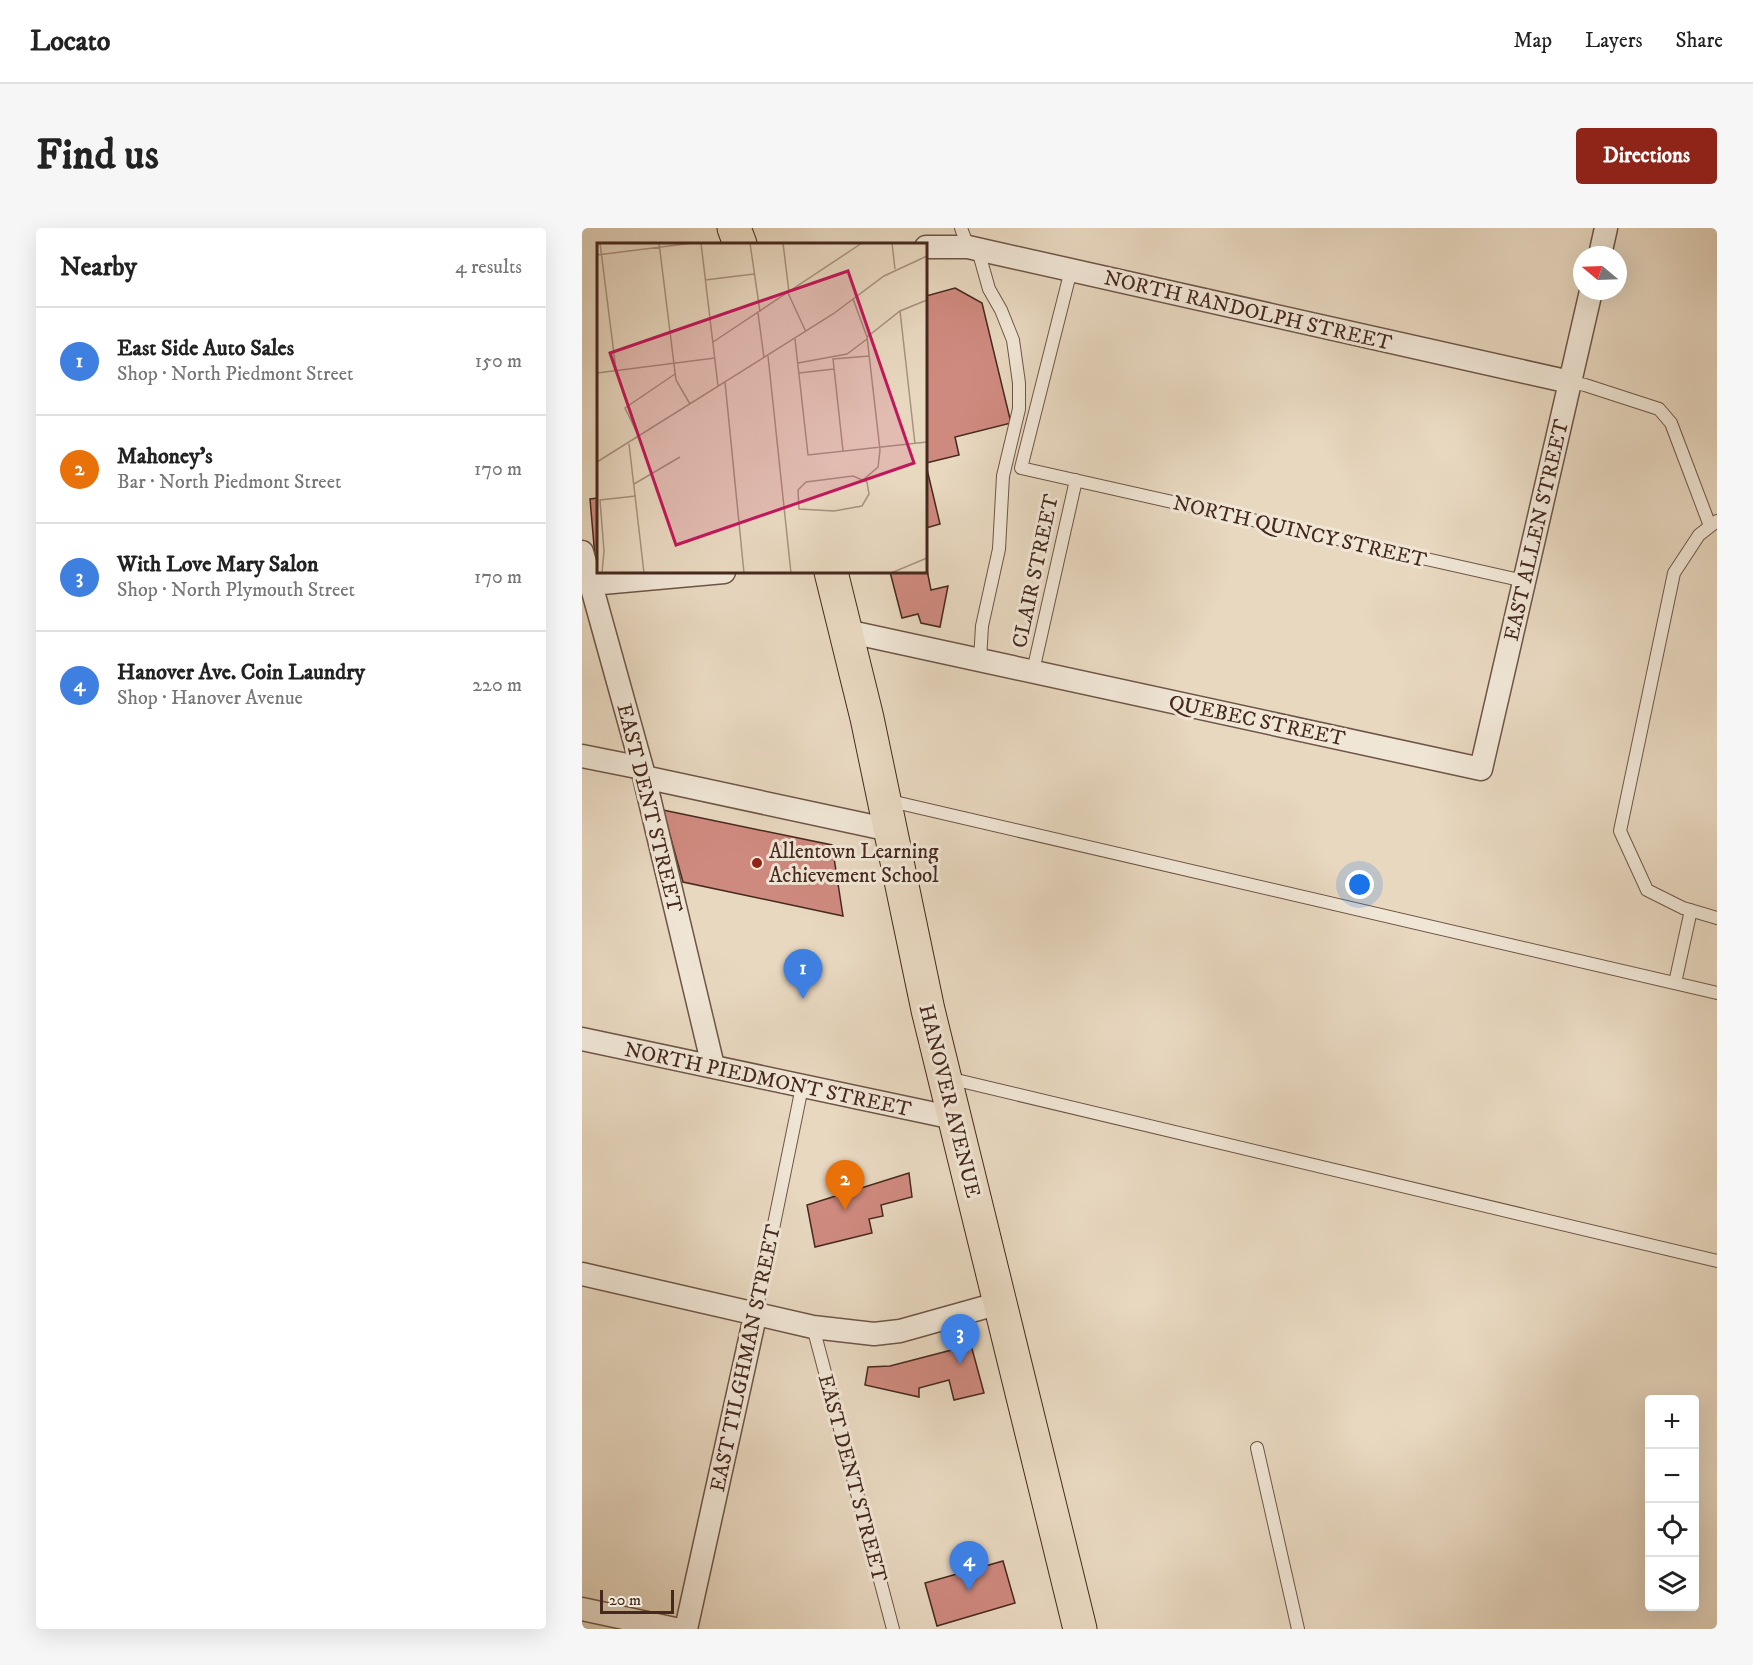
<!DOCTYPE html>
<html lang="en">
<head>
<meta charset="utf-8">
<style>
	body { margin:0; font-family:"IM FELL DW Pica",serif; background:#f6f6f6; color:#222 }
	.controls { position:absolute; right:18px; bottom:18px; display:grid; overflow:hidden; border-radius:6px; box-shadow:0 6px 24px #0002 }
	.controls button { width:54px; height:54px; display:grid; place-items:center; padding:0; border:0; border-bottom:2px solid #e0e0e0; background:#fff; color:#222; font:30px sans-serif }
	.compass { position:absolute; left:991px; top:18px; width:54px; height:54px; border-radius:50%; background:#fff; box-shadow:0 6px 24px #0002; rotate:289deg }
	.scale { position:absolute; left:18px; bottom:15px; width:74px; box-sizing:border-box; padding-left:6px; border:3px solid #46291e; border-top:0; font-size:16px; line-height:21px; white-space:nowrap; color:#46291e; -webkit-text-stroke:4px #f0e6d6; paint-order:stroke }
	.you { position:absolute; left:778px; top:657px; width:21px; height:21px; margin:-15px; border:4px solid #fff; border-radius:50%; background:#1a73e8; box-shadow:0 0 0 9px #1a73e833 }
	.badge { display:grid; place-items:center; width:39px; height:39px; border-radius:50%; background:#8f2418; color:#fff; font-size:20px; font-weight:700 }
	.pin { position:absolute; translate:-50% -50px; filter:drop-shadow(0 2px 3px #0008) }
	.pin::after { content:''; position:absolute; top:32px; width:21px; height:18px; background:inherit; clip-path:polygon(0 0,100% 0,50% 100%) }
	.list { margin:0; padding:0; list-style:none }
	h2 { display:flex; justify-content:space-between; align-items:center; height:78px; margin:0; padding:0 24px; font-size:26px }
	h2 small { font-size:20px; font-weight:400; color:#767676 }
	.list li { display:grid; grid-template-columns:39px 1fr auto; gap:18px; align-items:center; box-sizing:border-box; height:108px; padding:0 24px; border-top:2px solid #e0e0e0 }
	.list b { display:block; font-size:22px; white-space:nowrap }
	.list p { margin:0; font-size:20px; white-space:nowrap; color:#767676 }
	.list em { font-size:20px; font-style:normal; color:#767676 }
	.icon { flex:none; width:33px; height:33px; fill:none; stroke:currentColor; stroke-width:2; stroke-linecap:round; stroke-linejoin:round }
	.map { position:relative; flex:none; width:1135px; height:1401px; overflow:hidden; border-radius:6px }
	header { display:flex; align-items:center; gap:36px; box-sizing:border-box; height:84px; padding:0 30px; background:#fff; border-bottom:2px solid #e0e0e0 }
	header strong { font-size:28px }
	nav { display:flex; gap:33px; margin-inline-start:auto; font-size:21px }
	.intro { display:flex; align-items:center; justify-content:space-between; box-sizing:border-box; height:144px; padding:0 36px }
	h1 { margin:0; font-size:42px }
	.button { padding:15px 27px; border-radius:6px; background:#8f2418; color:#fff; font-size:21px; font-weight:700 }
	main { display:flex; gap:36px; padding:0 36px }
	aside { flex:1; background:#fff; border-radius:6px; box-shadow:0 6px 24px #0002 }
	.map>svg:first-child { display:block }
</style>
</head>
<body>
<header>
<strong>Locato</strong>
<nav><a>Map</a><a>Layers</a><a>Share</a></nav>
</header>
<div class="intro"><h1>Find us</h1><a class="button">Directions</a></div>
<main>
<aside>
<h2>Nearby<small>4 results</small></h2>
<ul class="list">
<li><span class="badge" style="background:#3f7fe0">1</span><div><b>East Side Auto Sales</b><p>Shop · North Piedmont Street</p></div><em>150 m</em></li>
<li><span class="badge" style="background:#e8710a">2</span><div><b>Mahoney's</b><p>Bar · North Piedmont Street</p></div><em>170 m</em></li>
<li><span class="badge" style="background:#3f7fe0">3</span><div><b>With Love Mary Salon</b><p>Shop · North Plymouth Street</p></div><em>170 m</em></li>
<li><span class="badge" style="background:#3f7fe0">4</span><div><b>Hanover Ave. Coin Laundry</b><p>Shop · Hanover Avenue</p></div><em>220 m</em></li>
</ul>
</aside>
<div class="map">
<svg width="1135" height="1401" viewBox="0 0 1135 1401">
	<rect width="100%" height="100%" fill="#e8d8c0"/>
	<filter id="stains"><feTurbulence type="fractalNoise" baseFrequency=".00333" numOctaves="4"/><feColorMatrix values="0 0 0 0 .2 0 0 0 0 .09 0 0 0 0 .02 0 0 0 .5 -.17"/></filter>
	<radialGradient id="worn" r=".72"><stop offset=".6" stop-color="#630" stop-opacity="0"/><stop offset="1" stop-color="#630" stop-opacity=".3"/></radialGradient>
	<path fill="#cf8a7f" stroke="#46291e" stroke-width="1.5" d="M373 60 400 75 429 195 373 209 377 227 344 235V68Z
		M344 237 358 296 344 300Z
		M16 270V329H13L8 271Z
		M344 337 349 362 366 358 358 399 339 395 336 386 320 390 308 344H344Z
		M81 582 250 617 261 688 101 654Z
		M327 945 330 969 299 977 301 988 287 991 290 1005 233 1019 225 977Z
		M389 1117 402 1165 372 1172 367 1152 337 1160V1169L283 1157 286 1139 308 1138Z
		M421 1333 433 1375 355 1398 343 1355Z"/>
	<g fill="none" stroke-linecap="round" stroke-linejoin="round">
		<defs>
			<path id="service" d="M379 0 386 19
				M396 22 407 61 419 82 431 112 437 155V181L421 248 417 321 400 398 398 432
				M489 42 439 240 942 353
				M988 154 1003 157 1077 181 1089 195 1128 298
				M1135 293 1117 307 1092 345 1038 603 1065 662 1101 680 1135 690
				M451 443 494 252
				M304 572 1135 765
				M1093 755 1109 682
				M366 850 1135 1033
				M174 1084 220 859
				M231 1099 311 1401
				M675 1220 716 1401"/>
			<path id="minor" d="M344 19H386L988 154
				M1018 27 1024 0
				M0 324 60 540 131 838
				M9 356 142 344
				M264 403 899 541 1009 63
				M0 528 60 540
				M62 549 308 602
				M0 811 372 890
				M0 1046 231 1099 292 1106 318 1103 418 1075
				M0 1381 93 1401
				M104 1401 174 1084"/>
			<path id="primary" d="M152 0 158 16
				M249 344 285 490 346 782 498 1401"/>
		</defs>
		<use href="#service" stroke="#6e5546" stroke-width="14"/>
		<use href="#minor" stroke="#6e5546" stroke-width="25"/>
		<use href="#primary" stroke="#46291e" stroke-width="35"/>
		<use href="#service" stroke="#f0e6d6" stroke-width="12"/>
		<use href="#minor" stroke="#f0e6d6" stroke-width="22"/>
		<use href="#primary" stroke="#e8d8c0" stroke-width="33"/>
	</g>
	<circle fill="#8f2418" stroke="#f0e6d6" stroke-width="2" cx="175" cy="635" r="6"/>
	<g text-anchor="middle" stroke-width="6" stroke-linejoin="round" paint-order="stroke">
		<g font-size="21" fill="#46291e" stroke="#f0e6d6">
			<text transform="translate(666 82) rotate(13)" y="7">NORTH RANDOLPH STREET</text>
			<text transform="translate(954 302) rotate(-77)" y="7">EAST ALLEN STREET</text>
			<text transform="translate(718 303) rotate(13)" y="7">NORTH QUINCY STREET</text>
			<text transform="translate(453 343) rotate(-78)" y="7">CLAIR STREET</text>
			<text transform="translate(675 492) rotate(12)" y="7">QUEBEC STREET</text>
			<text transform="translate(68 580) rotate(76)" y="7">EAST DENT STREET</text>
			<text transform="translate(186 851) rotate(12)" y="7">NORTH PIEDMONT STREET</text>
			<text transform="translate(368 873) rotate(76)" y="7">HANOVER AVENUE</text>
			<text transform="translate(163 1130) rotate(-78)" y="7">EAST TILGHMAN STREET</text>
			<text transform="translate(271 1250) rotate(75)" y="7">EAST DENT STREET</text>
		</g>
		<g font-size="21" fill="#46291e" stroke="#f0e6d6" text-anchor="start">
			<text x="187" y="630">Allentown Learning<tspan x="187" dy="24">Achievement School</tspan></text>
		</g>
	</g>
	<g transform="translate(15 15)">
		<rect width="330" height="330" fill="#e8d8c0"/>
		<path fill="none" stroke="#a7927f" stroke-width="1.5" d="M3 0 19 127M62 0 79 137 93 161M104 0 121 143M153 0 163 69M186 0 192 49M295 0 298 26M0 12 96 0M108 37 157 31M191 50 209 89M256 56 270 94 283 207 281 224 266 237M303 68 318 201M161 70 167 115M270 94 303 68 330 57M198 96 211 212 330 199M116 99 265 0M171 113 194 330M201 120 250 111 270 96M0 130 118 115M202 130 237 126M128 139 147 330M42 194 28 165 78 131M32 201 47 330M246 208 236 116 272 113M0 219 236 71 287 33 330 13M256 233 270 239 272 251 265 263 237 268 202 266 201 247 209 239ZM37 241 83 214M5 330 7 308 3 257 39 253M294 330 330 315"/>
		<path fill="#c2185b" fill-opacity="0.15" stroke="#c2185b" stroke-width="3" d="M251 28 317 220 79 302 13 110Z"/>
		<rect width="330" height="330" fill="none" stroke="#46291e" stroke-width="3"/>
	</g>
	<rect width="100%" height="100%" filter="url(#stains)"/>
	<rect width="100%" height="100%" fill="url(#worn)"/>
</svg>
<div class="controls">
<button>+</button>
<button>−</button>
<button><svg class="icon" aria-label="locate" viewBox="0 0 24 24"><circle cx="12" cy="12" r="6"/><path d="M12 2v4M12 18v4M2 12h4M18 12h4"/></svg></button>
<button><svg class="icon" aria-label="layers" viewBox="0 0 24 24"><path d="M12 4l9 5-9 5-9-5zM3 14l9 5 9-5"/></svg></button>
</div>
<svg class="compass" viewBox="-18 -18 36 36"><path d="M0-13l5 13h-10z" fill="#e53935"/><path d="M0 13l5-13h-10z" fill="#767676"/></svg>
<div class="scale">20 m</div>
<div class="you"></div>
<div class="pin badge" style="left:221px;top:771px;background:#3f7fe0">1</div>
<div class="pin badge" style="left:263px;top:982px;background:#e8710a">2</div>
<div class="pin badge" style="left:378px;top:1136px;background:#3f7fe0">3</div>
<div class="pin badge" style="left:387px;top:1363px;background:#3f7fe0">4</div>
</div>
</main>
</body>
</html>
